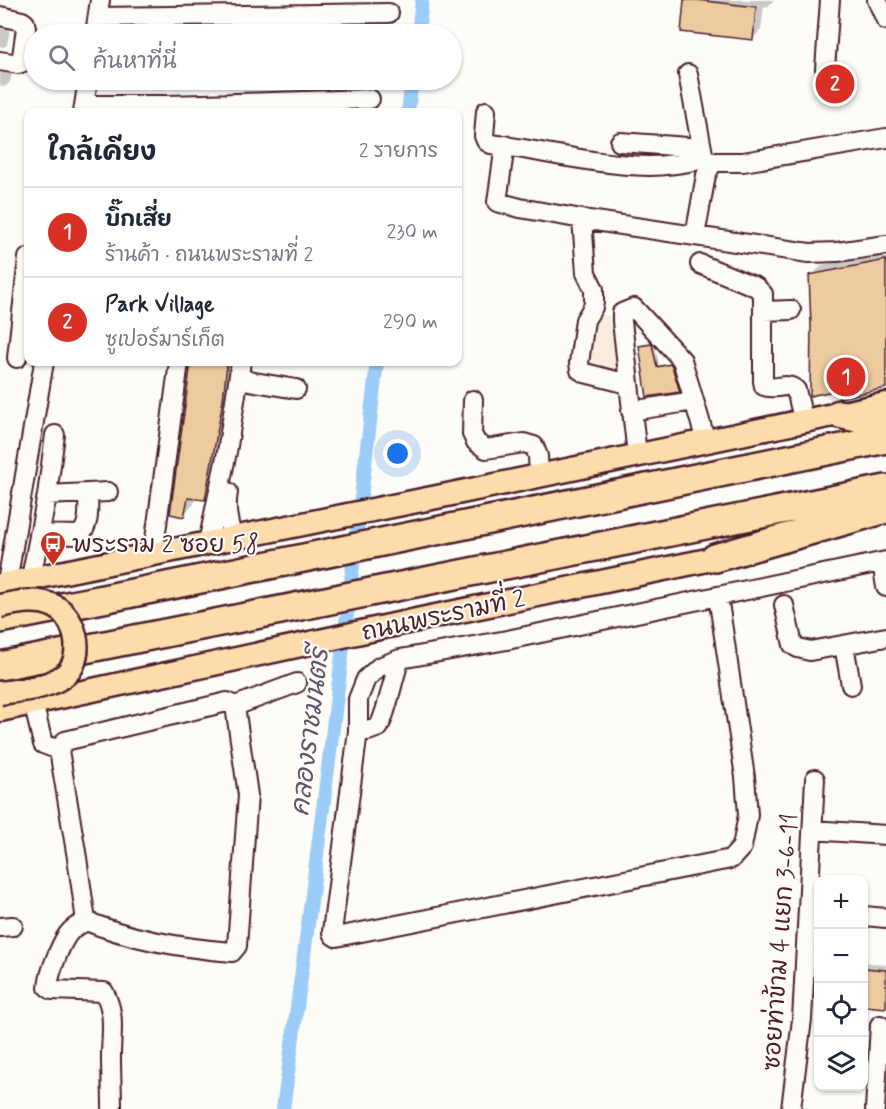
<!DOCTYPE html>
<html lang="th">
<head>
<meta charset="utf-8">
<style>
	body { margin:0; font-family:Mynerve,"Playpen Sans Thai",sans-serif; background:#f2f2f3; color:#1f2937 }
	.controls { position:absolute; right:18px; bottom:18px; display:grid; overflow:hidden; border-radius:12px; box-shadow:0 2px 4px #0004 }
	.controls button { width:54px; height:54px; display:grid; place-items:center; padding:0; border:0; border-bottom:2px solid #e0e1e3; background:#fff; color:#1f2937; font:30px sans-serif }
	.you { position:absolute; left:398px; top:454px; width:21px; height:21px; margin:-15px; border:4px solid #fff; border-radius:50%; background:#1a73e8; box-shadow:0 0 0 9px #1a73e833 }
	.badge { display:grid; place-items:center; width:39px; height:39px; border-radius:50%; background:#d93025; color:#fff; font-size:20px; font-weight:700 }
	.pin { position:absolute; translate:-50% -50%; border:3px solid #fff; box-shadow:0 2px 6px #0006 }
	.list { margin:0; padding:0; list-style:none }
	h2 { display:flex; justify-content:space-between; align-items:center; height:78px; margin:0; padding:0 24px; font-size:26px }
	h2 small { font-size:20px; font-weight:400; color:#747a83 }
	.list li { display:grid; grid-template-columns:39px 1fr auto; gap:18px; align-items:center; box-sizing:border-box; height:90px; padding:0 24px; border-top:2px solid #e0e1e3 }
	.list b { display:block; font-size:22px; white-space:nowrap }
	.list p { margin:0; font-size:20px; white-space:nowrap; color:#747a83 }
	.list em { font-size:20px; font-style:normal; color:#747a83 }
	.icon { flex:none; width:33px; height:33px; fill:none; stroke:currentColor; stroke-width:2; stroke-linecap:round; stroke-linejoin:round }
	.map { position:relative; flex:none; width:886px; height:1109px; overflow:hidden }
	.search { position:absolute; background:#fff; box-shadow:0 2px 4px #0004; left:24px; top:24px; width:438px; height:66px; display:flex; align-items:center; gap:15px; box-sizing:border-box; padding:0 21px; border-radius:33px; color:#747a83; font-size:22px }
	.panel { position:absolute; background:#fff; box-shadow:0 2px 4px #0004; left:24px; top:108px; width:438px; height:258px; border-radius:12px }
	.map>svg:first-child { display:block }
</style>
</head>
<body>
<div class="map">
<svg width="886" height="1109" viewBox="0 0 886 1109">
	<rect width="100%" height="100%" fill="#fdfcf7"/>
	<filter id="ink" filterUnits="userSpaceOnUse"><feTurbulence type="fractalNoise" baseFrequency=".0167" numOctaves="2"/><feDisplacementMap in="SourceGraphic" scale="12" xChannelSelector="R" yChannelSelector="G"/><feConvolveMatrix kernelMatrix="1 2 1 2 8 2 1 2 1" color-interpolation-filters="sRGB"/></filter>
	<g filter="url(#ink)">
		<path fill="#f8eddd" d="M619 315 625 389 581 383 590 316Z"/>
		<path fill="#0003" d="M686 0H774L767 7 764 6 761 30 752 39Z
			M0 28 10 30 7 44 4 47 0 46Z
			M0 64 13 69 10 82 5 87 0 86Z
			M886 253V388L811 276 822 265Z
			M654 342 659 365 674 363 681 388 679 390 648 395 640 347 643 344Z
			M192 362H236L216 488 205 499 196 497 194 504 183 515 171 513Z
			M864 962 886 965V1007L864 1006Z
			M818 976V1003H816Z"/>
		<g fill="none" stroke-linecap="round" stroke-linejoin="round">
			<path stroke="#9bccf7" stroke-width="14" d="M418 34 422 0
				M408 112 412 80
				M283 1109C318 860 348 611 377 362"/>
		</g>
		<path fill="#eeca9f" stroke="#4a1f2b" stroke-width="1.5" d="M684 0H697L756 7 753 40 681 32Z
			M886 260V388L839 398 838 390 810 396 811 326 809 275Z
			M652 344 657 367 670 364 672 366 680 392 647 397 639 346Z
			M191 362H209L227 364 223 400 205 500 188 498 184 517 170 514Z
			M864 968 886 970V1008L864 1006Z"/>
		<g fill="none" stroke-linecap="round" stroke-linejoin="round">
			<defs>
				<path id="minor" d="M877 0 886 20
					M0 16 22 21 25 23 26 28 21 63 18 64 0 61
					M98 17 389 13
					M95 34 100 0
					M825 69 830 0
					M688 74 704 159 713 162H743L886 138
					M84 105H168L370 99
					M486 111 484 136 486 141 491 144C543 151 596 165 649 166 667 166 686 163 704 159
					M83 112 88 80
					M620 142 701 148
					M505 145 497 202 520 208 582 219 809 253 837 252 886 245
					M582 219 586 273 594 289V302L593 307 585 320 579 363 580 370 585 373 628 384
					M695 236 706 175 713 162
					M700 264 756 287 763 294V381L764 386C775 391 787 381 796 390L804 422
					M763 311 791 310
					M17 358 28 258
					M239 376 249 381 296 389
					M473 400 472 434 476 442 486 449 524 443 534 446 538 456 539 476
					M631 411 694 401
					M637 455 622 321V313L634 308 682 360 706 441
					M228 492C225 509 228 522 233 538
					M47 495 108 492
					M39 534 79 535C91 526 88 506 88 493
					M208 543 227 452 241 362
					M153 554 179 362
					M882 562 886 587
					M31 578 47 495 55 435
					M7 583 44 362
					M784 605 793 645 798 648 810 651 886 637
					M844 645 851 685
					M400 659C392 681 389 705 379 727L368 731H358L332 932 333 935 336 937 731 859 742 847 748 815 745 777 718 596
					M33 702 43 744 59 750
					M227 702 235 706 248 795 237 946 232 952C182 948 133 940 86 921L77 858 59 750 65 741Z
					M235 706 297 683
					M358 731V699L366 679 379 667 400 659 507 640 886 561
					M812 830 886 835
					M864 916 886 918
					M86 921C82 924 76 926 73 929 62 937 49 974 48 987L52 990 104 992C116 1014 111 1033 111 1057 111 1074 112 1092 112 1109
					M0 927 13 926
					M791 1109 802 1019 815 779
					M875 1109 880 1025"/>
				<path id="major" d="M0 585 442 496 886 404
					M0 710 426 618 732 555"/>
				<path id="highway" d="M839 414 866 420 886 422
					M715 558 886 509
					M0 619 108 598 886 439
					M0 666 886 489"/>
			</defs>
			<use href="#minor" stroke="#4a1f2b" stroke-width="22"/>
			<use href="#major" stroke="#4a1f2b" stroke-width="27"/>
			<use href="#highway" stroke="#4a1f2b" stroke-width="32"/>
			<use href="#minor" stroke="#fdfcf7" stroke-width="18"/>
			<use href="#major" stroke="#fddcac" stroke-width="22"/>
			<use href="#highway" stroke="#fddcac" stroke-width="27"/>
			<defs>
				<path id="major-bridge" d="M0 606C18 602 38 598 54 606 78 618 86 662 62 677 44 689 21 690 0 693"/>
			</defs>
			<use href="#major-bridge" stroke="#4a1f2b" stroke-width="27" stroke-linecap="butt"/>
			<use href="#major-bridge" stroke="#fddcac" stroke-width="22"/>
		</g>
	</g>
	<defs>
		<symbol id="bus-pin" viewBox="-11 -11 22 30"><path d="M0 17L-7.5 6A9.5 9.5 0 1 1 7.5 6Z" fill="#c8321e" stroke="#fdfcf7"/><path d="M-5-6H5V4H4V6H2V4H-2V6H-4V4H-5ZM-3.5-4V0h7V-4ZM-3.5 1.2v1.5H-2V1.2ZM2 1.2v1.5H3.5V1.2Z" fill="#fff"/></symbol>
	</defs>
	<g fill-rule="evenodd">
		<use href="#bus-pin" x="38" y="529" width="30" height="40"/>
	</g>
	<g text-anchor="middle" stroke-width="4.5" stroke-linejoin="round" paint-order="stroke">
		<g font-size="24" fill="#4a1f2b" stroke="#fdfcf7" text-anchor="start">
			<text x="72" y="552">พระราม 2 ซอย 58</text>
		</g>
		<g font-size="24" fill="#4a1f2b" stroke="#fdfcf7">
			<text transform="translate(443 615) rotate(-12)" y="8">ถนนพระรามที่ 2</text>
			<text transform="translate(780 942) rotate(-86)" y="8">ซอยท่าข้าม 4 แยก 3-6-11</text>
		</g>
		<g font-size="26" font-style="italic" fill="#625368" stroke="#fdfcf7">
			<text transform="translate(309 732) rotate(-83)" y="9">คลองราชมนตรี</text>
		</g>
	</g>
</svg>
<div class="controls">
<button>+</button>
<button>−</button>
<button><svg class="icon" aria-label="locate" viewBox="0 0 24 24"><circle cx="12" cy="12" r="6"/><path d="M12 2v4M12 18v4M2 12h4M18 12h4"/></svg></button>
<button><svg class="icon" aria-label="layers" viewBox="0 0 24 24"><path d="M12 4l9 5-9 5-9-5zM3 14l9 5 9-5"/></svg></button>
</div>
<div class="you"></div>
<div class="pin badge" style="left:846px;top:377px">1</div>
<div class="pin badge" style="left:835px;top:84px">2</div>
<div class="search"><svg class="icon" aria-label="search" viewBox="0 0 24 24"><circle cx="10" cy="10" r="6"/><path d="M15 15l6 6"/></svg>ค้นหาที่นี่</div>
<section class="panel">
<h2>ใกล้เคียง<small>2 รายการ</small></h2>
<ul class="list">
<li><span class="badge">1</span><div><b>บิ๊กเสี่ย</b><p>ร้านค้า · ถนนพระรามที่ 2</p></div><em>230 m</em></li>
<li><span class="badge">2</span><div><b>Park Village</b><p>ซูเปอร์มาร์เก็ต</p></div><em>290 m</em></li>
</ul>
</section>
</div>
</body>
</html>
